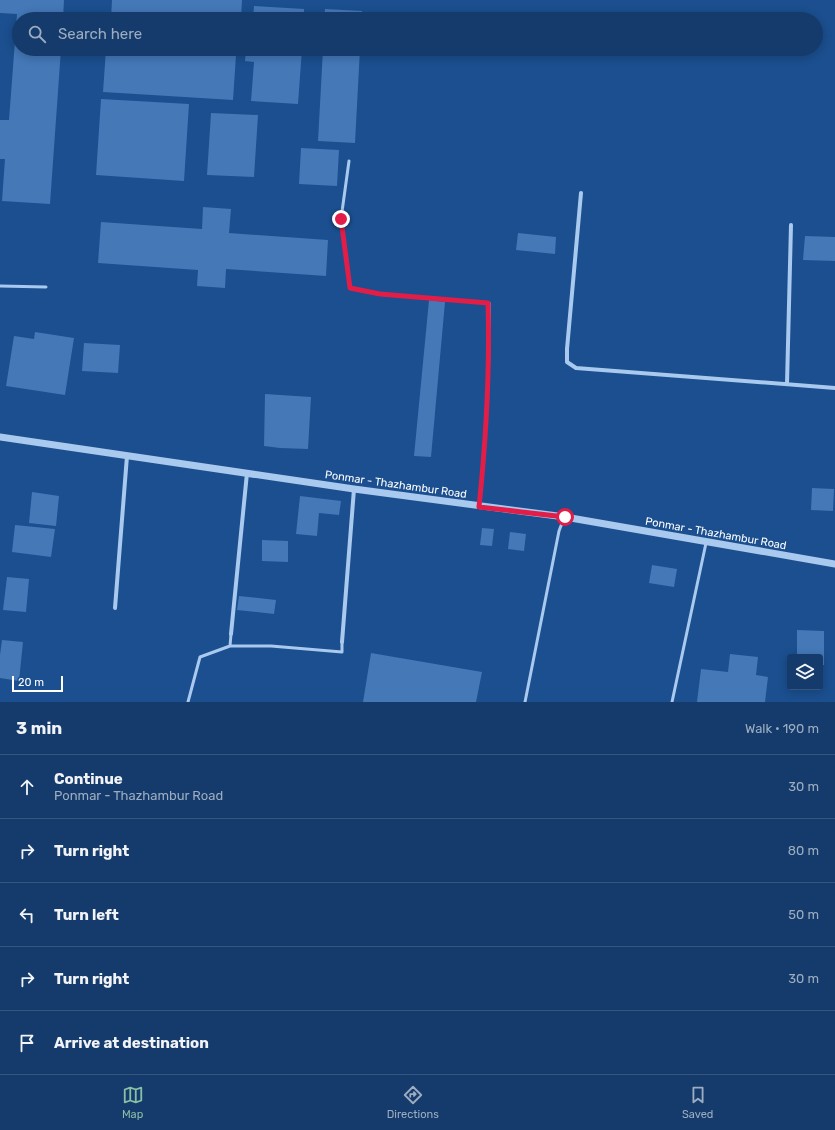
<!DOCTYPE html>
<html lang="en">
<head>
<meta charset="utf-8">
<style>
	body { margin:0; font-family:Rubik,sans-serif; background:#214673; color:#f1f3f6 }
	.controls { position:absolute; right:12px; bottom:12px; display:grid; overflow:hidden; border-radius:4px; box-shadow:0 2px 10px #0003 }
	.controls button { width:36px; height:36px; display:grid; place-items:center; padding:0; border:0; border-bottom:1px solid #33557e; background:#143b6b; color:#f1f3f6; font:20px sans-serif }
	.scale { position:absolute; left:12px; bottom:10px; width:51px; box-sizing:border-box; padding-left:4px; border:2px solid #fff; border-top:0; font-size:11px; line-height:14px; white-space:nowrap; color:#fff; -webkit-text-stroke:3px #1b4f8f; paint-order:stroke }
	.stop { position:absolute; width:12px; height:12px; margin:-9px; border:3px solid #e11d48; border-radius:50%; background:#fff }
	.stop.end { background:#e11d48; border-color:#fff; box-shadow:0 1px 4px #0008 }
	.list { margin:0; padding:0; list-style:none }
	h2 { display:flex; justify-content:space-between; align-items:center; height:52px; margin:0; padding:0 16px; font-size:17px }
	h2 small { font-size:13px; font-weight:400; color:#9dadc1 }
	.list li { display:grid; grid-template-columns:26px 1fr auto; gap:12px; align-items:center; box-sizing:border-box; height:64px; padding:0 16px; border-top:1px solid #33557e }
	.list b { display:block; font-size:15px; white-space:nowrap }
	.list p { margin:0; font-size:13px; white-space:nowrap; color:#9dadc1 }
	.list em { font-size:13px; font-style:normal; color:#9dadc1 }
	.icon { flex:none; width:22px; height:22px; fill:none; stroke:currentColor; stroke-width:2; stroke-linecap:round; stroke-linejoin:round }
	.map { position:relative; flex:none; width:835px; height:702px; overflow:hidden }
	.search { position:absolute; background:#143b6b; box-shadow:0 2px 10px #0003; left:12px; right:12px; top:12px; height:44px; display:flex; align-items:center; gap:10px; box-sizing:border-box; padding:0 14px; border-radius:22px; color:#9dadc1; font-size:15px }
	.sheet { height:372px; background:#143b6b }
	nav { display:flex; justify-content:space-around; align-items:center; box-sizing:border-box; height:56px; border-top:1px solid #33557e; background:#143b6b; font-size:11px; color:#9dadc1 }
	nav a { display:grid; justify-items:center; gap:2px }
	nav .on { color:#8abfa5 }
	.map>svg:first-child { display:block }
</style>
</head>
<body>
<div class="map">
<svg width="835" height="702" viewBox="0 0 835 702">
	<rect width="100%" height="100%" fill="#1b4f8f"/>
	<path fill="#4478b7" d="M0 0H64L63 19H19V49H61L50 204 2 201 5 159H0V120H9L17 14 0 13Z
		M112 0H242L241 19H111Z
		M254 6 304 9V19H253Z
		M325 9 362 11V19H324Z
		M106 49H144L236 55 233 100 103 92Z
		M246 49H302L298 104 251 101 254 62 245 61Z
		M323 49H360L355 143 318 141Z
		M101 99 189 104 184 181 96 175Z
		M211 113 258 115 254 177 207 175Z
		M301 148 339 150 337 186 299 184Z
		M203 207 231 209 229 233 328 240 326 276 226 269 225 288 197 286 198 270 98 263 101 222 202 229Z
		M518 233 556 237 555 254 516 250Z
		M805 236 835 237V261L803 260Z
		M429 300 445 302 431 457 414 456Z
		M35 332 74 338 65 395 6 386 14 336 34 339Z
		M84 343 120 345 118 373 82 371Z
		M265 394 311 397 308 449 280 448 264 446Z
		M812 488 834 489 833 511 811 510Z
		M32 492 59 496 56 526 29 523Z
		M300 496 341 501 339 515 319 513 317 536 296 534Z
		M15 525 55 529 51 557 12 552Z
		M482 528 494 529 492 546 480 545Z
		M510 532 526 534 524 551 508 549Z
		M262 540 288 541V562L262 561Z
		M652 565 677 569 674 587 649 583Z
		M7 577 29 579 26 612 3 610Z
		M239 596 276 600 274 614 237 610Z
		M797 630 824 631V665H820V657H797Z
		M2 640 23 642 19 681 0 678V655Z
		M371 653 482 672 476 702H363Z
		M730 654 758 657 756 675 768 677 765 702H697L701 669 728 672Z"/>
	<g fill="none" stroke-linecap="round" stroke-linejoin="round">
		<path stroke="#a9c9ee" stroke-width="3" d="M349 161 341 219 350 288 379 294 489 303C490 370 486 438 479 505
			M0 286 46 287
			M230 646H271L342 652V642
			M188 702 200 657 230 646 231 634
			M525 702 559 531 564 518
			M672 702 706 543"/>
		<path stroke="#a9c9ee" stroke-width="4" d="M581 193 567 349V362L576 368 835 388
			M787 384 791 225
			M115 608 127 456
			M231 634 247 473
			M342 642 354 489"/>
		<path stroke="#a9c9ee" stroke-width="7" d="M0 437 354 489 565 517 835 564"/>
	</g>
	<g fill="none" stroke-linecap="round" stroke-linejoin="round">
		<path stroke="#e11d48" stroke-width="5" d="M341 219 350 288 380 294 488 303C490 371 486 440 479 507L565 517"/>
	</g>
	<g text-anchor="middle" stroke-width="3" stroke-linejoin="round" paint-order="stroke">
		<g font-size="11" fill="#fff" stroke="#1b4f8f">
			<text transform="translate(396 484) rotate(8)" y="4">Ponmar - Thazhambur Road</text>
			<text transform="translate(716 533) rotate(10)" y="4">Ponmar - Thazhambur Road</text>
		</g>
	</g>
</svg>
<div class="controls">
<button><svg class="icon" aria-label="layers" viewBox="0 0 24 24"><path d="M12 4l9 5-9 5-9-5zM3 14l9 5 9-5"/></svg></button>
</div>
<div class="scale">20 m</div>
<div class="stop" style="left:565px;top:517px"></div>
<div class="stop end" style="left:341px;top:219px"></div>
<div class="search"><svg class="icon" aria-label="search" viewBox="0 0 24 24"><circle cx="10" cy="10" r="6"/><path d="M15 15l6 6"/></svg>Search here</div>
</div>
<section class="sheet">
<h2>3 min<small>Walk · 190 m</small></h2>
<ul class="list">
<li><svg class="icon" aria-label="ahead" viewBox="0 0 24 24"><path d="M12 20V5M6 11l6-6 6 6"/></svg><div><b>Continue</b><p>Ponmar - Thazhambur Road</p></div><em>30 m</em></li>
<li><svg class="icon" aria-label="right" viewBox="0 0 24 24"><path d="M7 20v-9h11M14 6l5 5-5 5"/></svg><div><b>Turn right</b></div><em>80 m</em></li>
<li><svg class="icon" aria-label="left" viewBox="0 0 24 24"><path d="M17 20v-9H6M10 6l-5 5 5 5"/></svg><div><b>Turn left</b></div><em>50 m</em></li>
<li><svg class="icon" aria-label="right" viewBox="0 0 24 24"><path d="M7 20v-9h11M14 6l5 5-5 5"/></svg><div><b>Turn right</b></div><em>30 m</em></li>
<li><svg class="icon" aria-label="arrive" viewBox="0 0 24 24"><path d="M6 21V4h12l-3 4 3 4H6"/></svg><div><b>Arrive at destination</b></div></li>
</ul>
</section>
<nav>
<a class="on"><svg class="icon" aria-label="map" viewBox="0 0 24 24"><path d="M3 6l6-2 6 2 6-2v14l-6 2-6-2-6 2zM9 4v14M15 6v14"/></svg>Map</a>
<a><svg class="icon" aria-label="directions" viewBox="0 0 24 24"><path d="M12 3l9 9-9 9-9-9zM9 14v-3h6M13 9l2 2-2 2"/></svg>Directions</a>
<a><svg class="icon" aria-label="saved" viewBox="0 0 24 24"><path d="M7 4h10v16l-5-4-5 4z"/></svg>Saved</a>
</nav>
</body>
</html>
